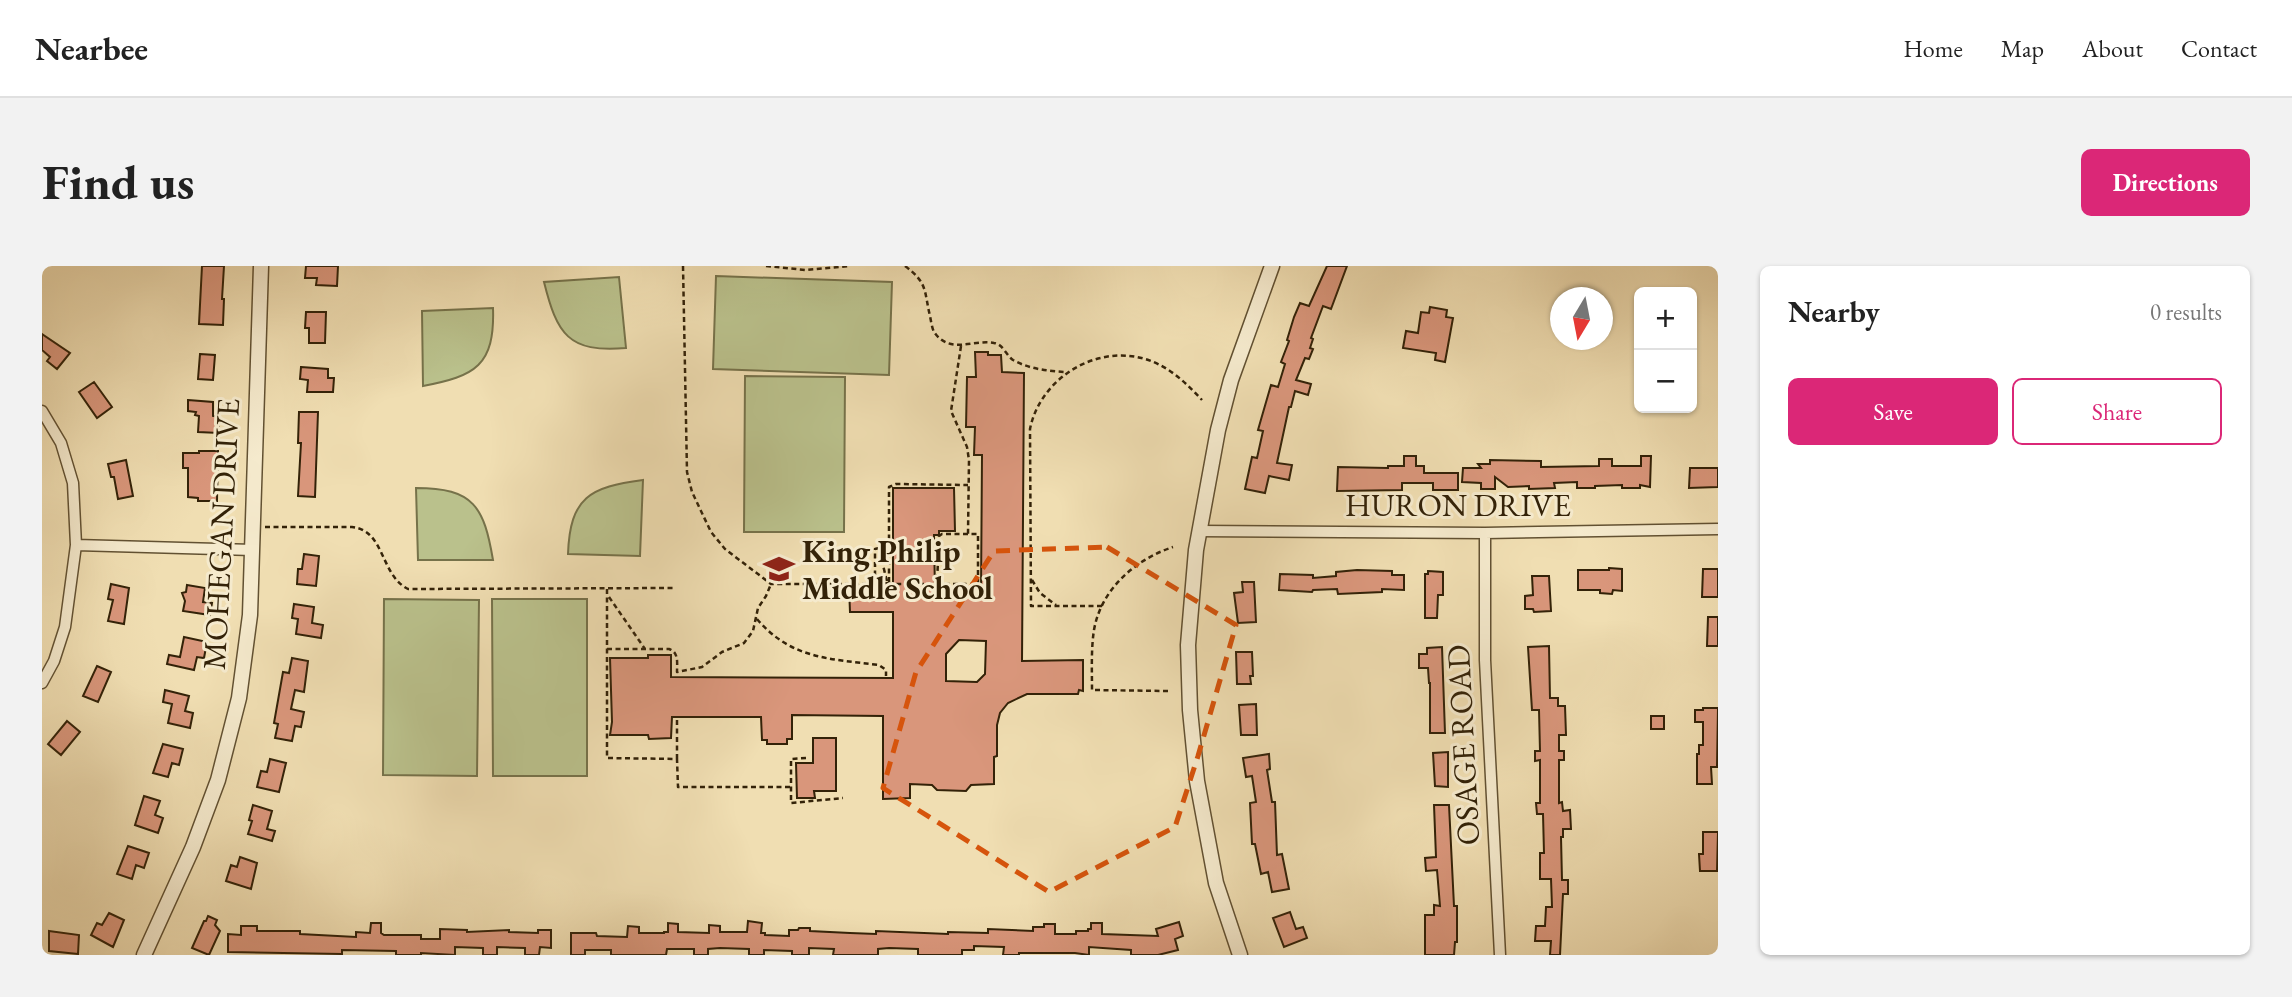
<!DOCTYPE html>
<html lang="en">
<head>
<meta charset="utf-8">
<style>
	body { margin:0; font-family:"EB Garamond",serif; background:#f2f2f2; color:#222 }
	.controls { position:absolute; right:21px; top:21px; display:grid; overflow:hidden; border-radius:10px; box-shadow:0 2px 5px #0004 }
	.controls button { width:63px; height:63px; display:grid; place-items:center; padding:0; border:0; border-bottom:2px solid #e0e0e0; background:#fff; color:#222; font:35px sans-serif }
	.compass { position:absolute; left:1508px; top:21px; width:63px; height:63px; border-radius:50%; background:#fff; box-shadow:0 2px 5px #0004; rotate:190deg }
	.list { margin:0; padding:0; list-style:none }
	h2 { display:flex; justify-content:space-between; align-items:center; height:91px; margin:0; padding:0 28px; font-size:30px }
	h2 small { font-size:23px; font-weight:400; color:#767676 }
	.actions { display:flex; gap:14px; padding:21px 28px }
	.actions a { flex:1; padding:16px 0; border:2px solid #db2777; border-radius:10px; text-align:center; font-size:24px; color:#db2777 }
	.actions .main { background:#db2777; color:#fff }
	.map { position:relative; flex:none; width:1676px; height:689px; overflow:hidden; border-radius:10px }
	header { display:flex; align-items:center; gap:42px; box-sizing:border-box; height:98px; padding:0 35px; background:#fff; border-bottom:2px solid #e0e0e0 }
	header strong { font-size:33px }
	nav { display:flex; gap:38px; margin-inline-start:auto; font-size:24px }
	.intro { display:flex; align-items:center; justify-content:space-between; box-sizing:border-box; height:168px; padding:0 42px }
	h1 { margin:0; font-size:49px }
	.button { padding:18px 32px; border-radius:10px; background:#db2777; color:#fff; font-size:24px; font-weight:700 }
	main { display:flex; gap:42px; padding:0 42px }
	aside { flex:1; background:#fff; border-radius:10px; box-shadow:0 2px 5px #0004 }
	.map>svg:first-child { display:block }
</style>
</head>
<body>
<header>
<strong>Nearbee</strong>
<nav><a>Home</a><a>Map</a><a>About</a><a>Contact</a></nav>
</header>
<div class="intro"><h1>Find us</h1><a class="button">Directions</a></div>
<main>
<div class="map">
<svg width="1676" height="689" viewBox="0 0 1676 689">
	<rect width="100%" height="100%" fill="#f0deb2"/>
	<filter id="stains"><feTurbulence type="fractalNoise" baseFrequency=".00286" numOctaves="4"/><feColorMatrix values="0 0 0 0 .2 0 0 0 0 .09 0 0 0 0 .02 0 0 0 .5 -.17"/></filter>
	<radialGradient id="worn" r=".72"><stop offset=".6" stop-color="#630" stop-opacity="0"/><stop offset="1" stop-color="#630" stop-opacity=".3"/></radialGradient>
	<path fill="#bac18c" stroke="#76724a" stroke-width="2" d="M674 10 850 16 847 109 671 103Z
		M577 11 584 82C526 87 515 68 502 16Z
		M451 42C453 100 433 110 381 120L380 45Z
		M703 110 803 111 802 266H702Z
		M601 214 598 290 526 288C528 231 548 221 601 214Z
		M374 222C432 222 442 241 451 294H376Z
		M342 333 437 334 435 510 341 509Z
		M450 333H545V510H451Z"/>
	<path fill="#d9967b" stroke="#332208" stroke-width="2" fill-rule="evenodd" d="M160 0H182L180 33H182L181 59 157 58Z
		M264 0H296L295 20 274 19 275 12H263Z
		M1285 0H1305L1289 43 1281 40 1269 72 1271 73 1268 82 1271 83 1267 93 1263 92 1254 114 1269 118 1266 129 1253 125 1249 141H1247L1235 197 1250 199 1247 214 1227 210 1223 227 1203 223 1210 191 1215 192 1221 165 1216 164 1220 150 1229 119 1236 121 1243 98 1239 96 1247 75 1245 74 1252 51 1258 37 1267 40Z
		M1388 41 1405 44 1404 51 1411 52 1403 96 1393 94 1394 87 1361 82 1364 65 1376 67 1379 46 1387 47Z
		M264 46H284L283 77H267V62H263Z
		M0 68 28 87 15 103 5 95 8 91 0 84Z
		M933 86H946V89H959L960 106 982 107 980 395 1041 394V425L1037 424 1036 428H985L966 437 958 447 955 459V490L952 491V518L929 519 924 525 895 524 890 519 868 518V532L841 533V450L750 449V473H745V478H725V474H720L719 451H630L629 472 607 473 606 469H568L570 456 568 392H606V389H629V411L851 412V346H808L807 320 842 319 843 317H851V222H912L913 265H897V269H892L893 326H939L940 189H932L933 161H924L925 111H934ZM917 374 944 375 943 408 935 416 904 415V388Z
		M158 88 173 89 171 114 156 113Z
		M259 101 286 103V112H292L291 126H265L266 114 258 113Z
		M52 116 70 141 55 152 37 126Z
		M146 134 171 136V150L177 151V167L156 166 157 150 153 149 154 146 146 145Z
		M257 146H276L273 231 256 230 259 177H256Z
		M157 185H176L175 235H156V232L146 231V202H141V187H157Z
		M1362 190H1374V200H1382V207H1416V224H1391V217H1360V224L1295 225 1296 201 1346 202V200H1362Z
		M1599 190H1609L1608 221 1598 219V222H1580V219L1553 220V222H1535V216L1512 217 1513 222 1487 223V220L1466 221 1453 211V223H1439V217L1420 216 1421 202H1439L1436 198H1448V194L1499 195V201L1557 200V193H1570V200H1599Z
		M84 194 91 230 76 233 72 211H69L66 198Z
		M1648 202H1676V221L1647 222Z
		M262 288 277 290 274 320 255 318 256 303H260Z
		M1567 302 1580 303V325L1571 324 1570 328 1558 327V324H1536V304H1567Z
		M1661 303H1676V331H1660Z
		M1315 304 1350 305V309H1362V324L1340 323V326L1296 328 1295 323 1271 324 1270 326 1237 324 1238 308 1271 309V312L1294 310V306Z
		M1386 305 1401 306V329H1396L1395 352H1383V308H1386Z
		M1490 310H1507L1509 345 1492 346 1491 343H1483V330L1491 329Z
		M1200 316H1212L1214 356 1196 357 1192 327 1201 326Z
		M69 318 87 322 82 358 66 355 71 334 66 333Z
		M145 319 163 322 161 336 170 337 168 349 141 345 143 335 140 327 144 326Z
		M252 338 272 341 270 357 281 359 279 372 254 368 256 353 250 352Z
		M1666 351H1676V380H1665Z
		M142 371 165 376 162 392 155 391 152 404 125 398 127 389 138 391Z
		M1507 380 1508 432H1516V440H1523L1524 469H1517V485H1522V494H1517V537L1520 536 1521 545 1528 544 1529 563H1521V571H1519L1520 614H1526V628H1521L1518 689H1508L1509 675H1493L1494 660H1503L1504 641H1510L1509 613H1498V587H1502L1501 548H1495L1494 537H1498V494L1493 495V485H1498L1497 444H1490L1486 381Z
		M1400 381 1403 467H1388V417H1387L1386 402H1377V388H1385V382Z
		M1194 386H1210L1211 410H1208L1209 418H1195Z
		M250 392 266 395 262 426 253 424 249 443 262 446 259 461 253 460 250 475 233 472 236 458 232 457 241 406 247 407Z
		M55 400 69 406 56 436 41 430Z
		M123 424 147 430 143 445 151 447 148 462 126 457 130 438 121 436Z
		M1214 438 1215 469H1199L1197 439Z
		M1661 442H1676L1675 501H1669L1670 518H1655V488H1657V479H1661V456H1653V444H1661Z
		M1609 450H1622V463H1609Z
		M25 455 38 466 19 489 6 478Z
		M771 472H794V525H772L773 532H755L754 497H771Z
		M121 478 141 483 137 499 130 497 126 511 111 507Z
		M1406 486V521L1393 520 1391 487Z
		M1227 488 1228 503 1225 504 1230 536H1233L1235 589 1240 588 1247 623 1230 626 1226 606 1219 608 1213 578H1210L1208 537 1214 536 1210 510 1204 511 1201 492Z
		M228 493 244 497 237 526 215 521 219 505 225 506Z
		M102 530 118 535 113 549 121 552 116 567 93 559Z
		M211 539 230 545 225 563 233 565 230 575 206 568 210 555 207 554Z
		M1392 539H1407L1412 640H1415V676H1413L1412 689H1383V649H1392V639L1398 640 1395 604 1384 605 1383 592 1394 591Z
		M1661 566H1676L1675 605H1658L1657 588H1661Z
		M86 580 107 587 102 602 94 599 90 613 75 608Z
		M198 591 215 597 209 623 184 615 189 599 195 601Z
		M1248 646 1254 663 1261 661 1265 672 1242 681 1231 652Z
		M67 647 82 654 71 681 49 669 55 657 60 659Z
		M166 650 175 654 173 659 178 665 167 689 150 682 162 655H164Z
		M706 655 720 657 719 667H723V669L747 670V664H756L757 662H768V665L808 667 834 668V665L906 668V666L946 667V663L991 665V661H1002V658H1013V668H1034V665H1046V663H1049V657H1060V668L1116 670 1114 663 1137 656 1141 670 1133 673 1136 684 1116 689H1089V684L1047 681V689L1033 687H977V689H961L962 681 932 680V684H920V689H876V683L847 682 836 683V689H791L792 683 767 682V689H750V685L722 684V689H707V683L678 682 666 683V689H652V683H625L624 689H569V684H543V689H529V667H554L555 670 585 671 586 660 597 661V667H622V666H626V657L636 658V666L667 667V659L678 660V666H705Z
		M329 657H339V667L342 669H379V673H398V663L425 664V666L467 664V666L496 667V664H509V682L498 681 497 689H483V682L455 681V689H441V682L413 681V689L379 687V689H354V685L300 684V688L186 686V668L199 669V660H215V665H258V668L314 671V666L328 667Z
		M7 665 37 669 36 688 7 685Z"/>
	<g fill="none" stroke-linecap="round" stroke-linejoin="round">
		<defs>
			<path id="minor" d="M0 145 19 177 31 217 34 279 23 361 12 395 0 417
				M1157 265 1443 267 1676 263
				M1443 267V394L1458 689
				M34 279 211 284"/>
			<path id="tertiary" d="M102 689 151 581 176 514 197 432 208 349 219 0
				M1198 689 1174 617 1155 515 1148 444 1146 379 1154 284 1176 164 1189 114 1230 0"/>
		</defs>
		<use href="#minor" stroke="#625132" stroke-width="13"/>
		<use href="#tertiary" stroke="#625132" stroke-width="17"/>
		<path stroke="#332208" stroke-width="2.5" stroke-dasharray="5 3.5" stroke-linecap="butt" d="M641 0 645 206 650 226 669 266 683 283 729 318H867
			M724 0 763 4 808 0
			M863 0C886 17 882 25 888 50 889 55 890 62 892 66 908 89 931 73 952 77 961 78 964 89 971 94 987 103 1006 105 1023 106
			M919 80 909 145 925 181 927 194 926 268
			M223 261H310C343 264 338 309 366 323L632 322
			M990 314 998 327 1014 339
			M847 316V221L854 218 926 219
			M833 318V283L837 282 845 316
			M877 318H936V268H900L897 270 895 318
			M565 323V492L635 493 636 521H749
			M567 331 603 383
			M1060 340H989L988 163C998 113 1053 78 1103 93 1127 100 1144 117 1160 134
			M715 353C749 393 788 393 837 399L844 404V410
			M565 383H627C637 386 635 397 635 406L660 401 680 386 702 377 711 365 716 342 724 330 729 318
			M1126 425 1050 424C1050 404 1049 383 1052 364 1059 323 1094 293 1131 281
			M764 492 749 493V537L801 532
			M635 493V454"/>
		<use href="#minor" stroke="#f5eacd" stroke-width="10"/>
		<use href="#tertiary" stroke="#f5eacd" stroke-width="14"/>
	</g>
	<path fill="none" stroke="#d6540c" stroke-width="5" stroke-dasharray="14 9" stroke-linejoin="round" d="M1065 281 1194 359 1156 490 1133 561 1007 626 841 522 874 406 952 285Z"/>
	<defs>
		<symbol id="school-bare" viewBox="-9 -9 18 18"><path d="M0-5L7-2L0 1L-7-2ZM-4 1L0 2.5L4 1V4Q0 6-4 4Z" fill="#8f2418" stroke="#f5eacd" stroke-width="2.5" paint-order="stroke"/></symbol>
	</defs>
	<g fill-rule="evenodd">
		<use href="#school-bare" x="715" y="281" width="44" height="44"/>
	</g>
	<g text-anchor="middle" stroke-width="6" stroke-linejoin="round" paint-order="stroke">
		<g font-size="32" fill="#332208" stroke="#f5eacd">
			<text x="1416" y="250">HURON DRIVE</text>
			<text transform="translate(179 268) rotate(-87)" y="11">MOHEGAN DRIVE</text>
			<text transform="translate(1421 479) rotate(-93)" y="11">OSAGE ROAD</text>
		</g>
		<g font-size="32" font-weight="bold" fill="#332208" stroke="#f5eacd" text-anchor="start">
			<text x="760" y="296">King Philip<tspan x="760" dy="37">Middle School</tspan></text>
		</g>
	</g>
	<rect width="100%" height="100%" filter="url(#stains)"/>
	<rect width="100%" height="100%" fill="url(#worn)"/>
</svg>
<div class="controls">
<button>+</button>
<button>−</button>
</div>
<svg class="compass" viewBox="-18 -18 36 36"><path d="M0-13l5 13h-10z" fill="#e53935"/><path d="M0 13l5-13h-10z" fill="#767676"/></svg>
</div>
<aside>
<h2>Nearby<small>0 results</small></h2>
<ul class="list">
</ul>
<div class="actions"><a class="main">Save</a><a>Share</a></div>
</aside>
</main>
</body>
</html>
